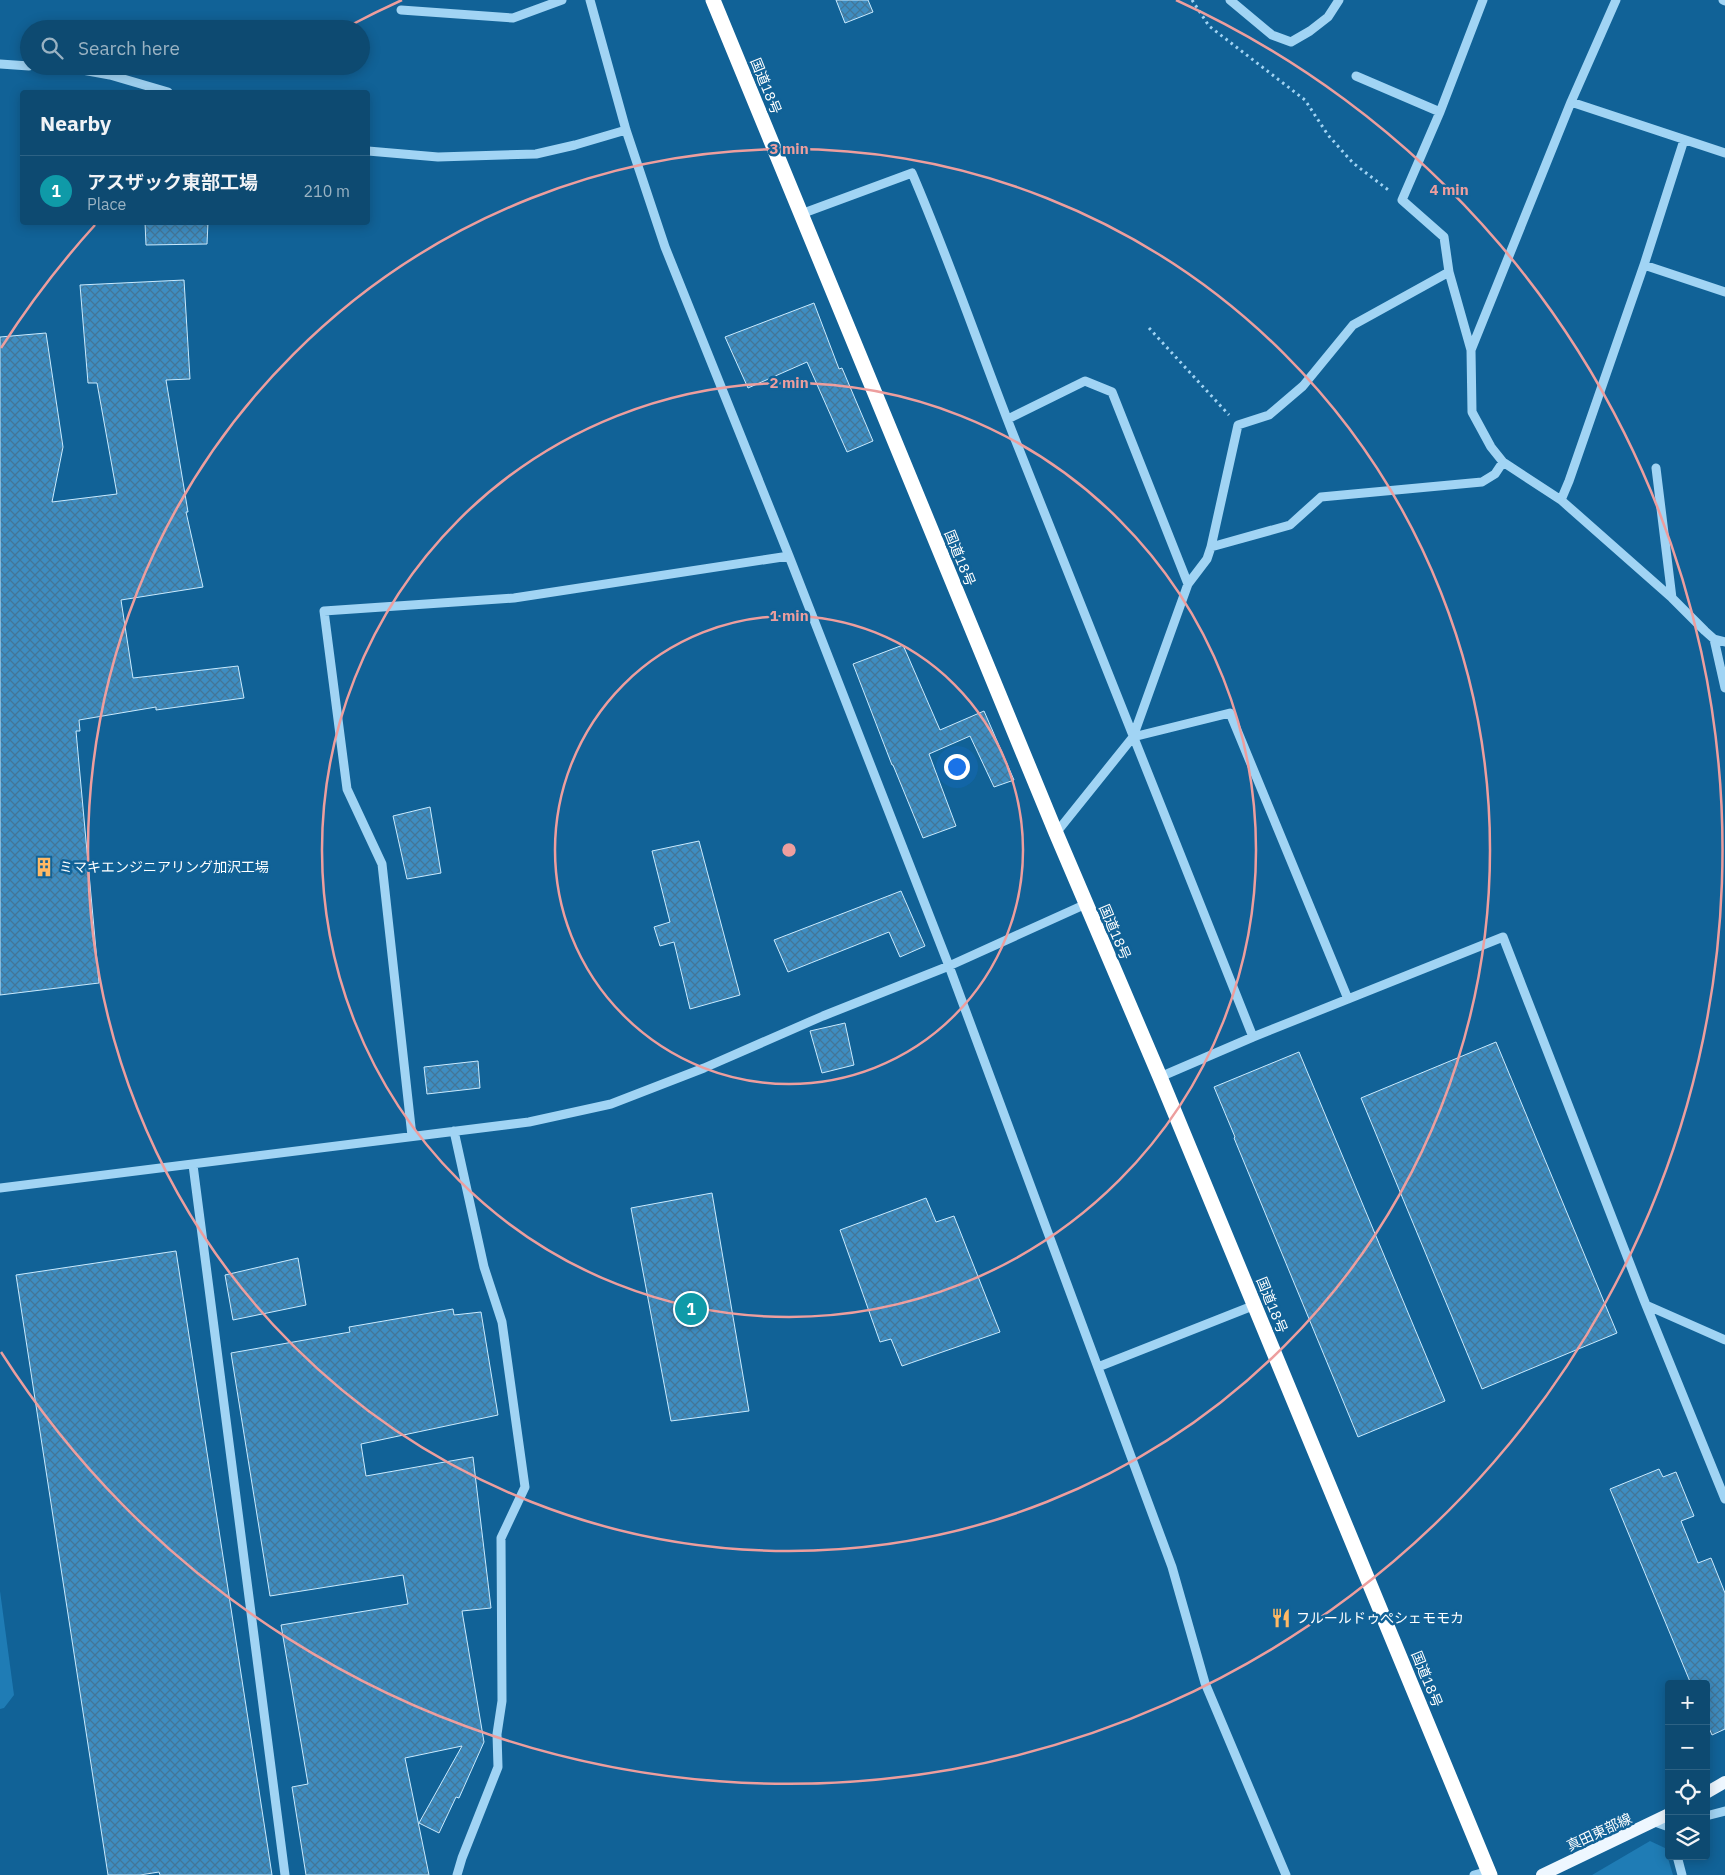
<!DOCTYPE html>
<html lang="en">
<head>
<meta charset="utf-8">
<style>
	body { margin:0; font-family:"IBM Plex Sans","Noto Sans JP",sans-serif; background:#165176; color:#f1f3f6 }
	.controls { position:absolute; right:15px; bottom:15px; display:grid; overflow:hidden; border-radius:5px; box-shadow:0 2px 12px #0003 }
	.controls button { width:45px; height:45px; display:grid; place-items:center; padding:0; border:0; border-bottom:1px solid #2d6284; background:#0d4a71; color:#f1f3f6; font:25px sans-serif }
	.you { position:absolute; left:956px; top:766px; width:18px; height:18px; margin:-12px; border:4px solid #fff; border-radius:50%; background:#1a73e8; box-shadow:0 0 0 8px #1a73e833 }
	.badge { display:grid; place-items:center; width:32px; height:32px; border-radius:50%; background:#8bbbb9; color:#fff; font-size:16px; font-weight:700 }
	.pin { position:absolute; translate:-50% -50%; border:2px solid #fff; box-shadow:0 1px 5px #0006 }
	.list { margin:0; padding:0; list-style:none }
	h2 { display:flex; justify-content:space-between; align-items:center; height:65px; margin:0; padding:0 20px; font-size:21px }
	h2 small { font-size:16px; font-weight:400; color:#9ab3c3 }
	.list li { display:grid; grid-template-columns:32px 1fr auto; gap:15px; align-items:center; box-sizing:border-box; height:70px; padding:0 20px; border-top:1px solid #2d6284 }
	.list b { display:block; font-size:19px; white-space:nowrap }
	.list p { margin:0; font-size:16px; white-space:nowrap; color:#9ab3c3 }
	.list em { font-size:16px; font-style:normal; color:#9ab3c3 }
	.icon { flex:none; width:28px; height:28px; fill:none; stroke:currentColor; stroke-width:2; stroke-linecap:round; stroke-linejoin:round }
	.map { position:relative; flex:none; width:1725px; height:1875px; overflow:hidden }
	.search { position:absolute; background:#0d4a71; box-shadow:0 2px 12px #0003; left:20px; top:20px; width:350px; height:55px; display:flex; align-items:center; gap:12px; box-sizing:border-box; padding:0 18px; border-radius:28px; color:#9ab3c3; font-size:19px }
	.panel { position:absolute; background:#0d4a71; box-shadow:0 2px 12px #0003; left:20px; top:90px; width:350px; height:135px; border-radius:5px }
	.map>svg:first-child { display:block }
</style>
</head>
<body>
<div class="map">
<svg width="1725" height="1875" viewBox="0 0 1725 1875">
	<defs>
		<pattern id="building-cross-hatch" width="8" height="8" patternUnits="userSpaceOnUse" patternTransform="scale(1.25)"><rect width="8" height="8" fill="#3e8dc1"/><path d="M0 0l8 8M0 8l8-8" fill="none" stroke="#437698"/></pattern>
	</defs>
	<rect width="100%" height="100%" fill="#116297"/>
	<path fill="#1f7cb5" d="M0 1591 14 1695 4 1708 0 1709Z
		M1650 1841 1665 1848 1673 1875H1592Z"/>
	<path fill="url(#building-cross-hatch)" stroke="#c9eafe" d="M836 0H868L873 12 845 23Z
		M145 222H208L207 244 146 245Z
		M184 280 190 379 166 380 188 512H186L203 587 121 600 133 678 238 666 244 698 156 710V707L79 720 80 731H76L99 983 0 995V337L46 333 63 447 52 502 117 494 97 383H88L80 285Z
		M814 303 839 369 842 368 873 441 847 452 807 362 748 388 725 337Z
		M903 645 940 730 984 711 1014 780 994 787 970 736 929 754 956 826 923 838 893 765H892L853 664Z
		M430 807 441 873 407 879 393 816Z
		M699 841 740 995 690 1009 674 942 660 946 654 927 670 922 652 851Z
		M901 891 925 946 900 957 889 932 788 972 774 940Z
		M845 1023 854 1065 822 1073 810 1031Z
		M1496 1042 1617 1333 1482 1389 1361 1098Z
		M1299 1052 1445 1401 1358 1437 1234 1138 1235 1137 1214 1087Z
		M478 1061 480 1088 427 1094 424 1067Z
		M712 1193 749 1411 671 1421 631 1208Z
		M926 1198 936 1222 954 1216 1000 1332 902 1366 891 1339 880 1342 840 1230Z
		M176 1251 272 1875H160L159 1872 140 1875H108L16 1275Z
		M298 1258 306 1305 233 1320 225 1275Z
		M453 1309 454 1315 481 1312 498 1415 361 1444 366 1476 473 1457 491 1608 462 1611 484 1742 459 1798 456 1797 439 1833 419 1823 462 1746 405 1758 429 1875H306L292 1787 308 1784 281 1625 408 1604 403 1575 270 1596 231 1353 350 1332 349 1327Z
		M1659 1469 1663 1477 1676 1472 1694 1516 1681 1521 1698 1563 1711 1558 1725 1593V1729L1712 1735 1706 1721V1684H1691L1610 1489Z"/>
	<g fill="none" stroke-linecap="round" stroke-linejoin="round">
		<path stroke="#a1d4f4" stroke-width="3" stroke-dasharray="2.5 4" stroke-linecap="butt" d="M1192 0 1209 26 1305 100 1328 135 1353 163 1391 192
			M1149 328 1229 415"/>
		<path stroke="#a1d4f4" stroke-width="9" d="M590 0 626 130 665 247 789 556 949 966 1172 1567 1205 1683 1286 1875
			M1230 0 1272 35 1291 42 1310 31 1328 17 1339 0
			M1483 0 1440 112 1402 200 1444 237 1449 272 1471 350 1472 412 1491 447 1503 462 1561 500 1672 598 1705 631 1714 639 1725 642
			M1723 0 1725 1
			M401 10 513 18 562 0
			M0 64 29 66
			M41 66 77 69 110 75 168 92
			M1356 76 1440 112
			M1571 102 1725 153
			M368 151 438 157 536 154 575 145 626 130
			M801 214 912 173C949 259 979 347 1013 434 1093 635 1173 836 1253 1037
			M1644 265 1725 292
			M1471 350 1571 102 1616 0
			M1008 419 1085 381 1112 392 1188 584
			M1656 468 1672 598
			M1561 500 1569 481 1644 265 1684 140
			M1211 547 1290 525 1321 497 1482 482 1495 474 1503 462
			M1714 639 1725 688
			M1133 737 1230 713 1348 999
			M1056 833 1133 737 1188 584 1207 559 1211 547 1238 425 1269 415 1303 386 1353 325 1449 272
			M1160 1077 1253 1037 1503 937 1644 1300 1725 1499
			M454 1131 484 1267 502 1322 525 1487 501 1538 502 1701 497 1734 498 1767 462 1858 457 1875
			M412 1136 382 864 347 789 324 611 514 598 789 556
			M193 1165 285 1875
			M0 1188 529 1122 611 1104 704 1068 823 1016 949 966 1086 904
			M1646 1305 1725 1340
			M1098 1367 1255 1305
			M1706 1816 1725 1811
			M1655 1822 1669 1827
			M1677 1856 1682 1875
			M1474 1875 1489 1871"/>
		<path stroke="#eef7ff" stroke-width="12" d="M1706 1793 1725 1782
			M1542 1875 1669 1814"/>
		<path stroke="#fff" stroke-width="15" d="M713 0 1056 833 1160 1077 1490 1875"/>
	</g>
	<g fill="none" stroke="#ed9e9e" stroke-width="2.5">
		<circle cx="789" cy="850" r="234"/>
		<circle cx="789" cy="850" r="467"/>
		<circle cx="789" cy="850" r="701"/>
		<path d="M1 348A934 934 0 0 1 95 225M351 25A934 934 0 0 1 402 0M1176 0A934 934 0 1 1 1 1352"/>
	</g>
	<defs>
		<symbol id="building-bare" viewBox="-9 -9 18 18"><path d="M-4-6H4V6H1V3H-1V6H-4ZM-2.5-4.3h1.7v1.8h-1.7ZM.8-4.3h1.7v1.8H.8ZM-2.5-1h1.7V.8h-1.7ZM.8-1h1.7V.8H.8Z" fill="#ffb964" stroke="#116297" stroke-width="2.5" paint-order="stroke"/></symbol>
		<symbol id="restaurant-bare" viewBox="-9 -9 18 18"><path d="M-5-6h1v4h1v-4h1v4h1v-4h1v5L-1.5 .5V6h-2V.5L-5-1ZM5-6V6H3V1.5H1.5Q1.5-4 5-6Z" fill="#ffb964" stroke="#116297" stroke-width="2.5" paint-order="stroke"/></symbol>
	</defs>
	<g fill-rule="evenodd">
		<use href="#building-bare" x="30" y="853" width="28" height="28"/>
		<use href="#restaurant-bare" x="1267" y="1604" width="28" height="28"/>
	</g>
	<g text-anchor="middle" stroke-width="5" stroke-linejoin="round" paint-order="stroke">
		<g font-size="14" fill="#fff" stroke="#116297">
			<text transform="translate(766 86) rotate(68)" y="5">国道18号</text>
			<text transform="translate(960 558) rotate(68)" y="5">国道18号</text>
			<text transform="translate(1115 932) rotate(67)" y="5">国道18号</text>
			<text transform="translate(1272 1305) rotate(68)" y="5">国道18号</text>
			<text transform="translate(1427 1679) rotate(68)" y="5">国道18号</text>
			<text transform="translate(1599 1832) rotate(-25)" y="5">真田東部線</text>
		</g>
		<g font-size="14" fill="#fff" stroke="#116297" text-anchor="start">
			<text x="59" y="872">ミマキエンジニアリング加沢工場</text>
			<text x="1296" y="1623">フルールドゥぺシェモモカ</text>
		</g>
	</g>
	<circle cx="789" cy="850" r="8" fill="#ed9e9e" stroke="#116297" stroke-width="2.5"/>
	<g font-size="15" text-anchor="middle" font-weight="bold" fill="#ed9e9e" stroke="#116297" stroke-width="5" stroke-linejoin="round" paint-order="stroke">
		<text x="789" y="154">3 min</text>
		<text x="1449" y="195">4 min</text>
		<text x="789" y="388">2 min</text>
		<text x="789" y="621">1 min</text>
	</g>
</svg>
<div class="controls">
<button>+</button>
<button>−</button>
<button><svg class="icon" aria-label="locate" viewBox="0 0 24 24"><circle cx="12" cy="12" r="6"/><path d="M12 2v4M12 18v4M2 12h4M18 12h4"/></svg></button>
<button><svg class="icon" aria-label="layers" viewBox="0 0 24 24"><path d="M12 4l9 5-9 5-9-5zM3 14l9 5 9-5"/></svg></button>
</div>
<div class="you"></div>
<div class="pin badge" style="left:691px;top:1309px;background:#0f9aa8">1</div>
<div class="search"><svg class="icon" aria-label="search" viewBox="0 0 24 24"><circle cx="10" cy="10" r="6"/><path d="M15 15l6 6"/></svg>Search here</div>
<section class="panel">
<h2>Nearby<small></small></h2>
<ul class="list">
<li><span class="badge" style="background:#0f9aa8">1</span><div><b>アスザック東部工場</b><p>Place</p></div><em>210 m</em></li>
</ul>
</section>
</div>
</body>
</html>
